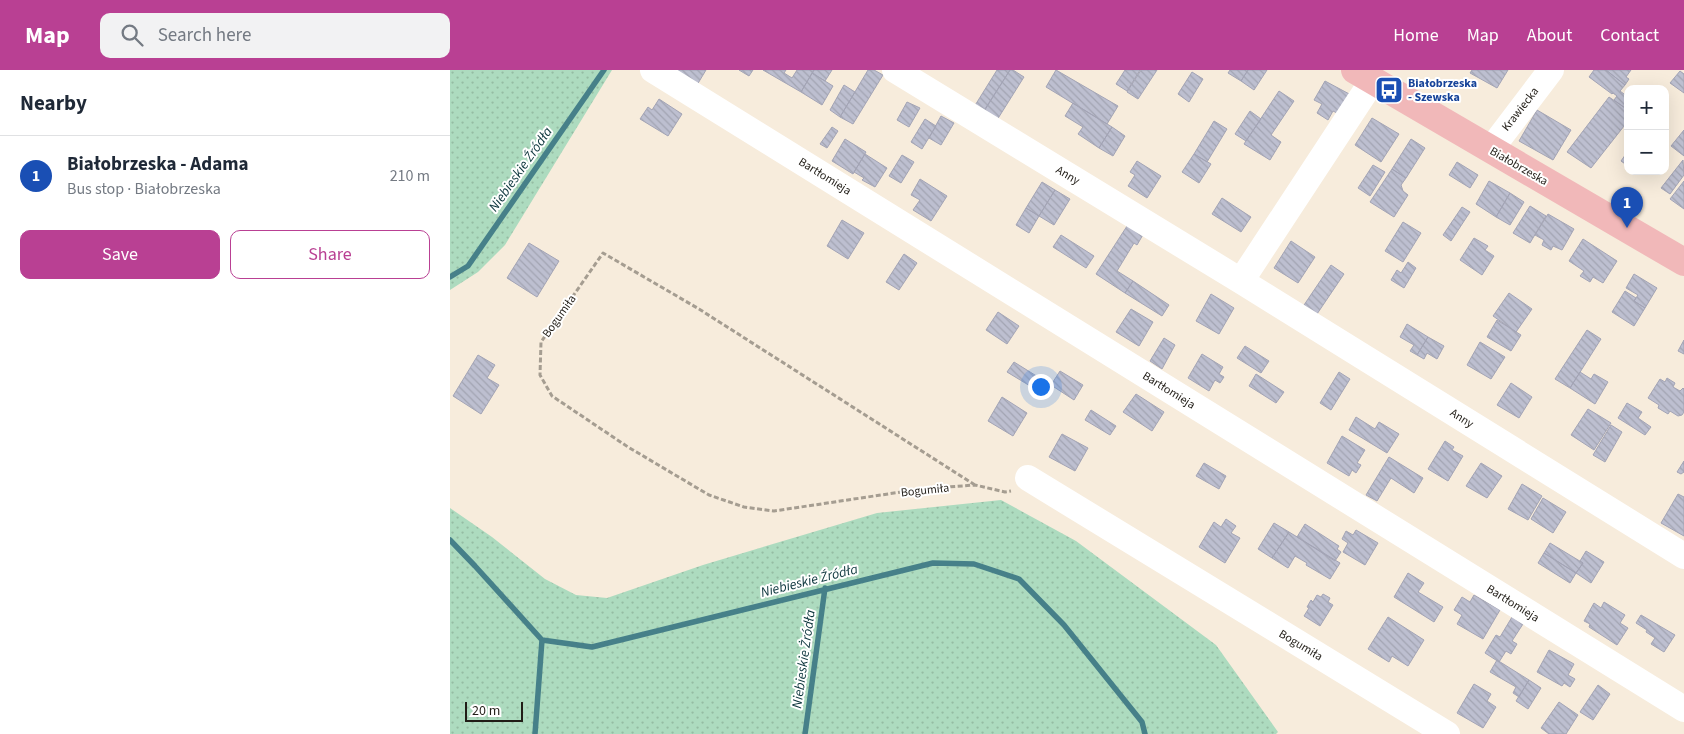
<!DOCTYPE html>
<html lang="en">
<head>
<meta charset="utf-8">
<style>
	body { margin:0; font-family:"Source Sans 3",sans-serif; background:#f2f2f3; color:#1f2937 }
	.controls { position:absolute; right:15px; top:15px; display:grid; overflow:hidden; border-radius:10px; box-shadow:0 5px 20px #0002 }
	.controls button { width:45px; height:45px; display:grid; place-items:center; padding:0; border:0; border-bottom:1px solid #e0e1e3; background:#fff; color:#1f2937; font:25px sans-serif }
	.scale { position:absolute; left:15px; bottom:12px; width:58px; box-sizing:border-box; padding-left:5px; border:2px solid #211d17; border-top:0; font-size:14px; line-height:18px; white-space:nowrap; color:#211d17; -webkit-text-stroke:4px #fff; paint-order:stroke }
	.you { position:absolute; left:590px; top:316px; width:18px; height:18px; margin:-12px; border:4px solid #fff; border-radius:50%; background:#1a73e8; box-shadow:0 0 0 8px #1a73e833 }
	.badge { display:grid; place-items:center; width:32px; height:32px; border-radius:50%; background:#b94093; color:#fff; font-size:16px; font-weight:700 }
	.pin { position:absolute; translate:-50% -41px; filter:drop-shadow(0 1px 2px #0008) }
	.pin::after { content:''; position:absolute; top:26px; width:18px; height:15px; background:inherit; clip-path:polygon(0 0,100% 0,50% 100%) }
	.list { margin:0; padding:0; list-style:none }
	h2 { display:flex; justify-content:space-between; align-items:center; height:65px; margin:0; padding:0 20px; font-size:21px }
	h2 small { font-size:16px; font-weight:400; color:#747a83 }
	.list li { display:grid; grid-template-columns:32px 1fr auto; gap:15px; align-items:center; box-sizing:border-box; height:80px; padding:0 20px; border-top:1px solid #e0e1e3 }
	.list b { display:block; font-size:19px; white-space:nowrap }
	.list p { margin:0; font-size:16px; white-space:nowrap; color:#747a83 }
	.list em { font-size:16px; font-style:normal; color:#747a83 }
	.actions { display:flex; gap:10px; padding:15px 20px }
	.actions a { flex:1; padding:11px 0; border:1px solid #b94093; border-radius:10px; text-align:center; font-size:18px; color:#b94093 }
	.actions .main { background:#b94093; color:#fff }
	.icon { flex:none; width:28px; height:28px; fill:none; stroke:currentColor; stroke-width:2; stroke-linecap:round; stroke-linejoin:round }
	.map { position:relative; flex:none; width:1234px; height:664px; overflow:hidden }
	header { display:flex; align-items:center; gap:30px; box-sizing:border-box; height:70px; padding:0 25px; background:#b94093; color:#fff }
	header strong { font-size:24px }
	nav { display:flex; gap:28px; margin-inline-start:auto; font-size:18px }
	.search { width:350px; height:45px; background:#f2f2f3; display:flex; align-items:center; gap:12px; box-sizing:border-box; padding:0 18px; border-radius:10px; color:#747a83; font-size:19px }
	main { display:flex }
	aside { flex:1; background:#fff }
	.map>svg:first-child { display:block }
</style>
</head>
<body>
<header>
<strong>Map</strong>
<div class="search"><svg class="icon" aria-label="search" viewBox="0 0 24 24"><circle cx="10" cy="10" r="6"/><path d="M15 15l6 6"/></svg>Search here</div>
<nav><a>Home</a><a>Map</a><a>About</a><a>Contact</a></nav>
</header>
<main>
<aside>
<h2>Nearby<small></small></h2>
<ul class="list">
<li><span class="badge" style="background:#1a4fb4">1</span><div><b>Białobrzeska - Adama</b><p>Bus stop · Białobrzeska</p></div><em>210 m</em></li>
</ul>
<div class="actions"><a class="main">Save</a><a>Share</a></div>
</aside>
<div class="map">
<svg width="1234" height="664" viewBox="0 0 1234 664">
	<defs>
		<pattern id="grass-dots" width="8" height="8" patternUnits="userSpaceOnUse" patternTransform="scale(1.25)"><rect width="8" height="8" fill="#addbbf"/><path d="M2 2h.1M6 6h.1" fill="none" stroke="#95bca3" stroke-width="1.8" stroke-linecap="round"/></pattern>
		<pattern id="building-back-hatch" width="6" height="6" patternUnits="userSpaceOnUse" patternTransform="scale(1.25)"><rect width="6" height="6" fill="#bdbfd0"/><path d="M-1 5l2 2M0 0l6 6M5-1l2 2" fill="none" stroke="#a2a4b2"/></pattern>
	</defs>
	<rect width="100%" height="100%" fill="#f7ecdc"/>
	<path fill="url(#grass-dots)" d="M0 0H162L55 175 28 202 0 220Z
		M551 430 626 471 766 575 828 662 826 664H0V438L42 467 95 509 126 525 157 528 253 495 427 443Z"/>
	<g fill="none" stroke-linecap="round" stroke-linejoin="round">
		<path stroke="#468089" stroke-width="5.5" d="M0 207 18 196 154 0
			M0 470 25 496 92 570 142 577 483 493 524 494 569 509 614 555 692 652 695 664
			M85 664 92 570
			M355 664 375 518"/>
	</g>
	<path fill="url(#building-back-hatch)" stroke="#a3a4b5" d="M222 0H256L247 15Z
		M289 0H303L299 6Z
		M313 0H336L334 3 342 8 347 0H364L351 22Z
		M364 0H382L375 11 362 3Z
		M418 0H424L433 5 403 54 390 47Z
		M547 0H560L533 43 524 37Z
		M560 0H563L574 7 547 50 533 42Z
		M606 0 668 36 657 54 596 17Z
		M675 0H690L677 21 666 14Z
		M691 0H707L688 29 677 22Z
		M780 0H798L791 11 778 3Z
		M798 0H817L804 20 791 11Z
		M1022 0H1058L1047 18 1020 3Z
		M1144 0H1156L1175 15 1170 21 1178 27V40L1164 30 1167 26 1163 23 1162 24 1139 7Z
		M1156 0H1181L1176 7 1179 9 1175 15Z
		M1230 1 1234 4V23L1220 13Z
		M742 2 753 9 739 32 728 24Z
		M362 3 383 16 372 35 351 22Z
		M875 11 903 26 891 45 883 41 878 50 867 43 872 34 864 30Z
		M394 15 405 22 390 47 380 40Z
		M829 21 844 31 821 65 831 72 820 90 794 74Z
		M1159 27 1178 40V51L1141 98 1117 82Z
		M209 29 232 44 218 66 190 49 198 37 202 40Z
		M457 32 470 38 459 57 447 50Z
		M623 33 662 57 649 78 628 64 633 57 615 46Z
		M1087 40 1121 60 1103 90 1069 71Z
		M800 41 811 49 796 71 785 64Z
		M491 46 504 53 491 75 479 68Z
		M922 48 949 64 931 92 905 75Z
		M475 49 486 56 472 79 461 72Z
		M764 51 777 59 757 92 744 84Z
		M382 57 388 61 377 78 370 74Z
		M662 57 675 66 663 86 649 78Z
		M1234 60V86L1221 76Z
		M395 69 416 82 403 104 382 91Z
		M961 69 975 78 956 108 942 99Z
		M1178 81V96L1171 91Z
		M415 84 437 98 425 117 412 110 414 108 404 102Z
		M744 84 761 94 749 113 732 102Z
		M452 85 464 92 451 113 439 106Z
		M1233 90 1234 105 1220 124 1211 118Z
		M687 91 711 106 697 128 678 116 685 105 680 102Z
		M1007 92 1028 105 1020 118 999 105Z
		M923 95 935 102 920 126 908 118Z
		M942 99 956 108 951 115 953 121 958 125 944 147 920 132Z
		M470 109 497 126 481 151 463 140 470 130 461 125Z
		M1039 111 1060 123 1046 147 1026 134Z
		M1234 111V139L1220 129Z
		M592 112 605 120 589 146 576 138Z
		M605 120 620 129 604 155 589 146Z
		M1060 123 1074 132 1060 155 1046 147Z
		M772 128 801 147 791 162 762 144Z
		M1080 136 1096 146 1080 173 1063 163Z
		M1012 137 1020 142 1001 171 993 165Z
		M576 138 589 146 579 163 566 155Z
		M1098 144 1124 159 1112 180 1103 176 1101 180 1092 175 1094 170 1085 165Z
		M392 150 414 163 398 189 377 176Z
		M953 152 971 163 953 192 935 181Z
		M679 153 694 163 687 175 684 173 667 201 683 211 675 223 646 204Z
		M611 165 644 186 636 198 603 177Z
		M1024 168 1038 176 1035 180 1044 186 1032 205 1010 190Z
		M1133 169 1167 191 1153 213 1143 207 1140 212 1130 206 1134 201 1119 191Z
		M841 171 865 187 848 213 824 198Z
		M79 173 109 191 87 227 57 208Z
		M454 184 467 193 449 220 436 212Z
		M958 192 966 198 954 218 941 210 947 200 951 203Z
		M881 195 894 204 867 244 854 235Z
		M1184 204 1207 218 1195 238 1184 231 1188 225 1176 218Z
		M683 211 719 235 712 246 675 223Z
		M1175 221 1186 228 1184 231 1195 238 1184 256 1162 242Z
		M1059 223 1082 239 1066 262 1043 246Z
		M761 224 784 238 769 264 746 251Z
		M681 239 703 252 689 276 666 262Z
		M548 242 569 256 557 274 536 260Z
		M1047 250 1071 265 1061 281 1037 267Z
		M957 254 978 267 967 285 960 281 964 275 950 267Z
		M1137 260 1151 269 1120 318 1105 309Z
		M978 267 994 276 987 289 977 283 974 289 967 285Z
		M714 268 725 275 712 299 700 291Z
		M1234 270V284L1228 281Z
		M1030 272 1055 287 1041 309 1017 295Z
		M795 276 819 291 811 303 787 288Z
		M752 284 773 297 769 304 774 307 770 313 765 310 759 321 738 308Z
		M28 285 45 295 37 308 49 315 31 344 3 326Z
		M564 292 601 315 593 329 583 323 585 319 557 302Z
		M610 301 633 315 624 330 601 315Z
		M889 302 900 309 881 340 870 333Z
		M1130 302 1141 309 1144 304 1158 312 1145 334 1120 318Z
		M806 304 834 322 826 333 799 316Z
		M1217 308 1225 313 1223 317 1230 321 1233 318 1234 319V342L1232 345 1228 346 1220 341 1218 344 1208 338 1209 335 1198 328 1210 309 1215 312Z
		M1061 313 1082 327 1069 348 1047 335Z
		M686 324 714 342 702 361 673 342Z
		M552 327 577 343 563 366 538 351Z
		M1177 333 1192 342 1188 348 1201 357 1195 365 1168 348Z
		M1138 339 1161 353 1144 380 1121 365Z
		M641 340 666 356 660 365 635 350Z
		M906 347 925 359 929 352 949 364 937 383 899 360Z
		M1161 355 1172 362 1155 392 1143 385Z
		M612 364 638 378 625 401 599 387Z
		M892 366 915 380 907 393 911 395 906 403 902 400 899 406 877 393Z
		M995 371 1004 377 1002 380 1013 386 998 411 978 399Z
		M939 387 973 408 964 423 941 408 927 431 916 425Z
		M1234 391V402L1231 404 1227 402Z
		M754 393 776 406 769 419 746 406Z
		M1031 393 1052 406 1037 428 1016 416Z
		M1072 414 1092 426 1078 450 1058 439Z
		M1228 424 1234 427V466L1211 453Z
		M1093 428 1116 442 1103 463 1081 449Z
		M776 449 786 456 781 463 790 468 775 493 749 477 764 452 771 457Z
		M824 453 839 462 822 488 808 479Z
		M855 454 889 476 887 479 891 482 885 491 847 467Z
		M906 460 928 473 915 495 893 482 898 473 892 469 896 461 903 465Z
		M839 462 890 493 880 509 856 495 857 493 845 486 838 498 822 488Z
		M1100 473 1133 493 1126 503 1094 483Z
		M1136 481 1154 492 1141 513 1126 503 1133 493 1130 491Z
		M1094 483 1126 503 1120 513 1088 493Z
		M958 503 974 513 968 522 993 537 984 552 944 527Z
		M873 524 880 528 878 532 883 535 870 556 854 546 859 538 857 537 861 530 863 532 867 525 871 527Z
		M1024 525 1050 540 1033 569 1007 554 1012 545 1004 540 1012 527 1020 532Z
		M1154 532 1175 545 1170 553 1178 558 1167 575 1139 557 1140 554 1134 551 1144 533 1151 538Z
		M1191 545 1225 565 1214 582 1201 574 1205 568 1196 562 1197 560 1186 553Z
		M938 547 974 570 958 596 942 586 939 592 918 579Z
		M1062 547 1073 554 1062 571 1067 574 1061 584 1056 581 1049 592 1035 583 1046 565 1050 567Z
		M1099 580 1124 594 1118 605 1125 609 1120 617 1114 613 1112 616 1087 602Z
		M1047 590 1079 610 1069 627 1063 623 1066 617 1040 602Z
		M1079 610 1091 618 1078 639 1066 631Z
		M1024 614 1041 624 1037 631 1046 637 1033 658 1007 643Z
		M1148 615 1160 624 1143 650 1130 642Z
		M1109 632 1128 645 1116 664H1099L1091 658Z"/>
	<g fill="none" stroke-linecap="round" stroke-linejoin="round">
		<path stroke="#a59d91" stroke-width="3" stroke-dasharray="5 2.5" stroke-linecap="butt" d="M525 415 249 239 153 183 91 272 90 305 102 326 178 377 259 425 294 437 324 441 471 419 525 415 555 422 561 421"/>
		<path stroke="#fff" stroke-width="26" d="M203 0 1234 639
			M445 0 791 211 1234 486
			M1041 79 1101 0
			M791 211 923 10
			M578 408 997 664"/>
		<path stroke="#f1b8b9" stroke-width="28" d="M905 0 1234 192"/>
	</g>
	<defs>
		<symbol id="bus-square" viewBox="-11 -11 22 22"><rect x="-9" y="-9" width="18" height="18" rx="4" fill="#1a4fb4" stroke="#fff"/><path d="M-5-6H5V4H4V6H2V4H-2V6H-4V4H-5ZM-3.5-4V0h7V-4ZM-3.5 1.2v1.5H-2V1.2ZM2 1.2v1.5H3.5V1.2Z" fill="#fff"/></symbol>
	</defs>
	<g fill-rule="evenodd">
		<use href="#bus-square" x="923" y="4" width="32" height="32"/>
	</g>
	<g text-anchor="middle" stroke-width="4" stroke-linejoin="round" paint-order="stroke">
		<g font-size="12" font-weight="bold" fill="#164399" stroke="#fff" text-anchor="start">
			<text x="958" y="17">Białobrzeska<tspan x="958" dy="14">- Szewska</tspan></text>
		</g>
		<g font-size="12" fill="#211d17" stroke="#fff">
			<text transform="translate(1070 39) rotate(-52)" y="4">Krawiecka</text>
			<text transform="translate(1069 96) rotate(30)" y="4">Białobrzeska</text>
			<text transform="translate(618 105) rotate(31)" y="4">Anny</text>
			<text transform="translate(375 106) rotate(32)" y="4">Bartłomieja</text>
			<text transform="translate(109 246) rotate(-55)" y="4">Bogumiła</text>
			<text transform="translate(719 320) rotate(32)" y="4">Bartłomieja</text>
			<text transform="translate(1012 348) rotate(32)" y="4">Anny</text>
			<text transform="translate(475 420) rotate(-6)" y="4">Bogumiła</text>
			<text transform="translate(1063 533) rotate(32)" y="4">Bartłomieja</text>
			<text transform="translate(851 575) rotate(31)" y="4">Bogumiła</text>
		</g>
		<g font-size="14" font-style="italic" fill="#0c353c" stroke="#fff">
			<text transform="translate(70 99) rotate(-55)" y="5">Niebieskie Źródła</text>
			<text transform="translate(359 510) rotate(-14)" y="5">Niebieskie Źródła</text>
			<text transform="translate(353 589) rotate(-82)" y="5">Niebieskie Żródła</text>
		</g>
	</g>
</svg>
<div class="controls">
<button>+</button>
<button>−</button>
</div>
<div class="scale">20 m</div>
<div class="you"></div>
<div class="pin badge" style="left:1177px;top:158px;background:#1a4fb4">1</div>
</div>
</main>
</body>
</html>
